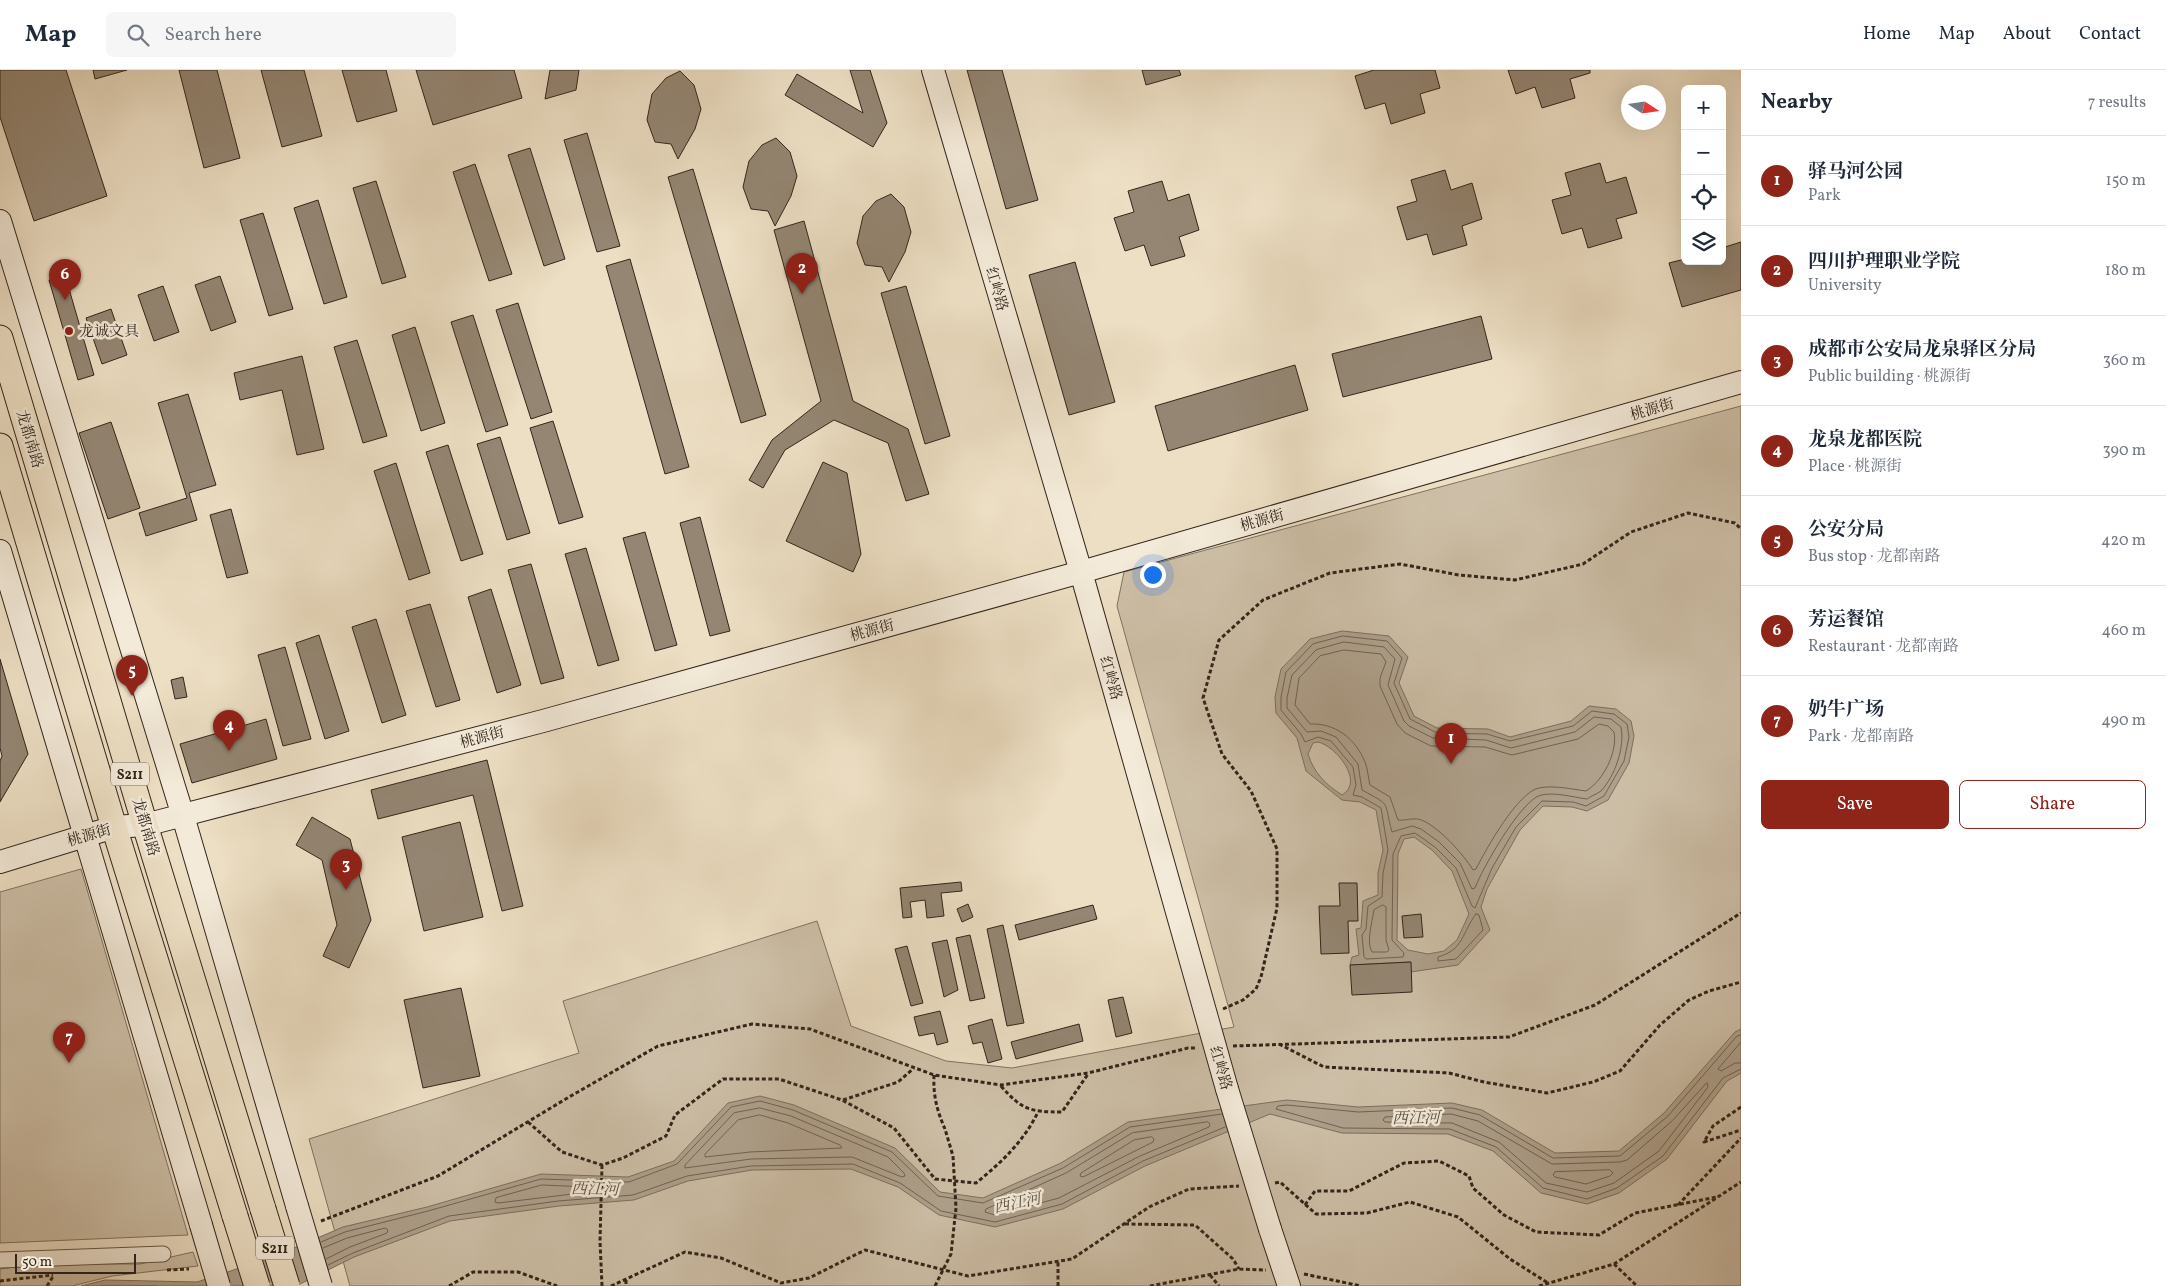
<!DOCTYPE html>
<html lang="en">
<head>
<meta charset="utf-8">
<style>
	body { margin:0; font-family:Vollkorn,"Noto Serif SC",serif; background:#f6f6f7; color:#1f2937 }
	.controls { position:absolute; right:15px; top:15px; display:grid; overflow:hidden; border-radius:8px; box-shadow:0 5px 20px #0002 }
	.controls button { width:45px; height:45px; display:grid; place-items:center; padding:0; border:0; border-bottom:1px solid #e0e1e3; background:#fff; color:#1f2937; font:25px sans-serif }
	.compass { position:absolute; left:1621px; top:15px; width:45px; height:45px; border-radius:50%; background:#fff; box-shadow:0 5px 20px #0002; rotate:102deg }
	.scale { position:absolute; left:15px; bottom:12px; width:121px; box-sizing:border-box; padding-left:5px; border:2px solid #33251b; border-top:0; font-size:14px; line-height:18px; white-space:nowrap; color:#33251b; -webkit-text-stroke:4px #f3ead9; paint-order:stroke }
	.you { position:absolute; left:1152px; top:504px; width:18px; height:18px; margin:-12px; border:4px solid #fff; border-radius:50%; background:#1a73e8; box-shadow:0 0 0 8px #1a73e833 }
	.badge { display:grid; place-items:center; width:32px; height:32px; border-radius:50%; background:#8f2418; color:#fff; font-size:16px; font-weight:700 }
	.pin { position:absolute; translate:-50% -41px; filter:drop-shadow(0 1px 2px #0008) }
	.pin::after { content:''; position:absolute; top:26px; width:18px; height:15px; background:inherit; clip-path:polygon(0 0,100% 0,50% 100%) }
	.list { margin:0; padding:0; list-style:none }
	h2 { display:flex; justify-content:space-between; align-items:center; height:65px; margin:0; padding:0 20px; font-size:21px }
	h2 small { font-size:16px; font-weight:400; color:#747a83 }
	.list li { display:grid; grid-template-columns:32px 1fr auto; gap:15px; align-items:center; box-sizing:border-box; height:90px; padding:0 20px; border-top:1px solid #e0e1e3 }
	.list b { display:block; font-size:19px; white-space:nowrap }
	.list p { margin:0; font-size:16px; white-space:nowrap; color:#747a83 }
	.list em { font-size:16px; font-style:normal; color:#747a83 }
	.actions { display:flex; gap:10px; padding:15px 20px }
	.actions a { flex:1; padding:11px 0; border:1px solid #8f2418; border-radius:8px; text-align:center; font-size:18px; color:#8f2418 }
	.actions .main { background:#8f2418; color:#fff }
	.icon { flex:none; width:28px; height:28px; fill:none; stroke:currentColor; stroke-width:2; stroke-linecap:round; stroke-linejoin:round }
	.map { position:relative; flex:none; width:1741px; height:1216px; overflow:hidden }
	header { display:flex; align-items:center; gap:30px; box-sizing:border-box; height:70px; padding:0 25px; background:#fff; border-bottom:1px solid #e0e1e3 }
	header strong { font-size:24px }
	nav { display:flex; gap:28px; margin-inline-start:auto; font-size:18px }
	.search { width:350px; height:45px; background:#f6f6f7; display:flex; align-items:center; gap:12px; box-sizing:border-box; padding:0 18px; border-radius:8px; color:#747a83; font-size:19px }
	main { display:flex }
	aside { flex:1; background:#fff }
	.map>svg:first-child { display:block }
</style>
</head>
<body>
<header>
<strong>Map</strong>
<div class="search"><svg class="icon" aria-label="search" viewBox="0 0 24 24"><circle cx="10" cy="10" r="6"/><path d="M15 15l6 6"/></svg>Search here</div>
<nav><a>Home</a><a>Map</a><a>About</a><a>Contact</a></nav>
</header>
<main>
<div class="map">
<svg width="1741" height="1216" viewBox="0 0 1741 1216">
	<rect width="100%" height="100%" fill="#eddfc4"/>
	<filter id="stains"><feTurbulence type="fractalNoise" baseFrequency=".004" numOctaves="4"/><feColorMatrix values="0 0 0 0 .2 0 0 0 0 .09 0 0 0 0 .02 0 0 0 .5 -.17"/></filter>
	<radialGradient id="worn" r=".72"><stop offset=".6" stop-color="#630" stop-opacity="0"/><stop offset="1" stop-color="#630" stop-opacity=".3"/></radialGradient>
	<path fill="#cdbfa7" stroke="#807261" d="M1741 336V1216H350L309 1069 579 983 563 931 817 851 851 956 946 991 1012 998 1234 957 1117 536 1124 502Z
		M81 799 188 1165 0 1173V822Z
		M193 1182 198 1196 112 1206 72 1216H0V1199L40 1194H140Z"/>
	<path fill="#aea08b" stroke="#7d6f5e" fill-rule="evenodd" d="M1342 561 1389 566 1408 587 1399 613 1414 646 1437 658 1488 659 1510 667 1571 651 1589 636 1616 639 1631 651 1634 666 1629 693 1608 730 1587 741 1572 737 1543 736 1520 760 1487 819 1481 837 1490 860 1458 895 1411 902 1410 892 1350 895 1352 887 1359 885 1356 859 1361 858 1363 831 1378 825V803L1383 780 1376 740 1360 732 1342 730 1306 701 1297 668 1276 643 1275 627 1281 599 1310 569ZM1318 672C1336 676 1365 712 1342 725 1325 714 1314 703 1308 684L1313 673ZM1414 767 1432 780 1452 801 1469 844 1457 870 1444 881 1428 884 1408 880 1397 870 1398 784 1404 769Z
		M1741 959V1003L1727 1011 1667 1089 1619 1123 1587 1134 1541 1123 1493 1081 1448 1064 1342 1063 1270 1044 1145 1096 1063 1139 995 1157 939 1145 898 1117 851 1099 752 1100 688 1111 634 1130 559 1136 450 1151 354 1187 296 1216H81L105 1210 197 1212 273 1187 343 1157 427 1137 541 1104 628 1107 674 1091 728 1033 760 1026 794 1035 895 1078 940 1122 983 1128 1061 1093 1128 1052 1287 1030 1358 1037 1452 1033 1482 1040 1555 1083 1619 1081 1664 1043 1735 962Z"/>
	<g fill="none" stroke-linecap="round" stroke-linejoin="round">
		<path stroke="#706253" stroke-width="1" d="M1343 566 1387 571 1402 588 1394 613 1410 649 1437 663 1487 664 1510 671 1573 656 1592 641 1614 644 1627 654 1629 667 1624 691 1604 726 1586 736 1573 732 1542 731 1516 757 1492 798 1475 838 1472 836 1456 798 1435 777 1415 763 1401 766 1393 784 1392 870 1404 883 1403 887 1366 889 1364 887 1362 865 1366 859 1368 836 1382 827 1383 803 1388 780 1381 738 1362 727 1353 725 1356 715 1353 697 1331 671 1318 667 1305 672 1301 664 1281 640V627L1286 602 1313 574Z
			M1344 572 1384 577 1395 589 1388 615 1404 651 1409 656 1433 668 1486 670 1511 678 1575 662 1594 647 1611 649 1621 657C1625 677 1615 706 1601 721 1597 724 1591 726 1587 729 1572 727 1556 722 1541 725 1521 730 1482 799 1475 818L1472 819 1460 793 1439 772 1421 759 1412 756 1392 762C1383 730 1393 737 1362 720L1358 694 1336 667 1321 661 1307 662 1287 638V628L1292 605 1316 580Z
			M1344 580 1381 584 1386 592 1380 608V616L1397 654 1405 663 1431 676 1485 677 1512 685 1578 669 1599 654 1608 656 1614 662C1618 682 1603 711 1586 721 1571 719 1554 715 1539 718 1518 722 1486 779 1476 799L1473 800C1464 785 1436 753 1418 749 1411 748 1404 751 1398 750L1390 727 1370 715C1368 708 1368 699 1365 692 1355 668 1335 653 1310 654L1295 635 1299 608 1320 586Z
			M1383 835 1386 837V870L1389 880 1387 882H1372C1366 872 1372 853 1374 840Z
			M1476 844 1479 845 1483 860 1456 889 1438 891V887C1464 880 1462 862 1476 844Z
			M1741 965 1737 966 1668 1046 1620 1086 1553 1088 1480 1045 1452 1038 1358 1042 1287 1035 1278 1036 1276 1039 1343 1058 1450 1059 1496 1077 1543 1118 1587 1129 1617 1118 1663 1086 1723 1008 1741 999
			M1741 972 1718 999 1721 1001 1735 993H1741
			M1707 1013 1708 1017 1659 1081 1614 1113 1587 1122 1546 1113 1499 1072 1452 1053 1385 1052 1383 1050 1385 1047 1451 1044 1478 1051 1552 1094 1620 1092 1627 1090 1672 1051Z
			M760 1038 791 1046 888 1087 904 1103 905 1106 902 1107 852 1087 751 1089 685 1098V1095L734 1043Z
			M760 1045 788 1053 840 1075 842 1078 750 1082 705 1087V1084L738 1050Z
			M1208 1052 1210 1054 1209 1057 1140 1086 1059 1128 995 1145 985 1142 986 1139 1066 1103 1132 1063Z
			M1152 1067 1154 1069 1153 1072 1083 1107 1080 1106 1081 1103 1134 1070Z
			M1610 1100 1613 1103 1610 1106 1586 1114 1555 1107 1553 1105 1555 1102Z
			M542 1115 589 1117 591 1120 589 1122 498 1133 495 1132 496 1128Z
			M321 1172 345 1162 428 1141 541 1109 629 1112 677 1094 731 1037 760 1031 793 1040 892 1082 938 1126 983 1133 1063 1098 1130 1057 1222 1044
			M323 1178 347 1168 385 1158 388 1160 387 1163 350 1177 326 1189
			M328 1195 353 1183 449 1146 558 1131 633 1125 687 1106 751 1096 853 1094 900 1113 941 1141 995 1152 1062 1134 1143 1091 1225 1057
			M100 1216H156"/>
	</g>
	<path fill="#948673" stroke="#33251b" d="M0 0H66L107 126 34 151 0 47Z
		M93 0H127L95 9Z
		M179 0H217L240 88 204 98Z
		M261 0H304L322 66 282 77Z
		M342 0H386L397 41 357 52Z
		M416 0H514L522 28 433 55Z
		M550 0H579L576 20 545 29Z
		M850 0H870L887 53 873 77 785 25 797 4 863 43Z
		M967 0H1002L1038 130 1006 139Z
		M1142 0H1179L1181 5 1146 15Z
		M1374 0H1435L1440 18 1420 24 1425 43 1391 54 1385 33 1365 39 1355 6Z
		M1508 0H1590V3L1570 9 1575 28 1542 38 1535 17 1516 24Z
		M680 1 694 15 701 39 695 59 678 89 671 74 655 72 647 50 652 24 666 8Z
		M587 63 620 176 597 182 564 70Z
		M776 68 790 82 797 106 791 126 775 156 768 141 751 139 743 117 749 91 762 75Z
		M530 78 565 189 544 196 508 85Z
		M1600 93 1606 113 1626 107 1637 143 1616 149 1622 168 1588 178 1582 158 1562 164 1552 130 1571 125 1565 103Z
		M475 94 512 204 489 211 453 102Z
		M693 99 766 345 741 353 668 107Z
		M1445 100 1451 120 1472 113 1482 149 1462 156 1467 175 1433 185 1427 164 1407 170 1397 137 1417 131 1411 110Z
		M376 111 406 207 382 214 353 118Z
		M1162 111 1168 131 1189 124 1199 160 1179 167 1185 186 1151 196 1144 175 1125 181 1114 148 1134 142 1128 121Z
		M891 124 904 137 911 162 905 182 889 212 882 197 865 195 857 173 863 146 876 131Z
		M318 130 347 227 324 234 294 138Z
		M263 143 293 239 269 246 240 150Z
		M804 151 853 331 908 359 929 424 906 431 888 373 834 350 785 380 763 418 749 410 772 370 821 331 774 160Z
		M1741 172V220L1682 237 1669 193 1685 189V191H1722V178Z
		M630 189 689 397 665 404 606 196Z
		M1075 192 1115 332 1069 345 1029 205Z
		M65 205 94 305 78 310 49 210Z
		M220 206 236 252 211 261 195 215Z
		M163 216 179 262 154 271 138 225Z
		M906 216 950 366 925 374 881 223Z
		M518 233 552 342 531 349 496 240Z
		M111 239 127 285 102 294 86 248Z
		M473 245 508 355 486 362 451 252Z
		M1481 246 1492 289 1343 327 1332 284Z
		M415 257 445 353 421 361 392 265Z
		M357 270 387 366 363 373 334 277Z
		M302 286 324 379 297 385 282 320 240 330 234 303Z
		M1295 295 1308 340 1168 381 1155 336Z
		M188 324 216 415 189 423 197 450 146 466 139 443 187 428 158 333Z
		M553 351 583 447 559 454 530 358Z
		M111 352 140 438 108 449 79 363Z
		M500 367 530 463 507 470 477 374Z
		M448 375 483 484 461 491 426 382Z
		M823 392 847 403 861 484 853 502 786 471Z
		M396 393 430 503 409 510 374 401Z
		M231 439 248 503 227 508 210 445Z
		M700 447 730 561 710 566 680 453Z
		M645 462 677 575 655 581 623 468Z
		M586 478 619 590 598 596 565 484Z
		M531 494 564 608 541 614 508 500Z
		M491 519 521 615 497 623 468 527Z
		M430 534 460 630 436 637 406 541Z
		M376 549 406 645 382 653 352 557Z
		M319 565 349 661 325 669 296 573Z
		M285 577 311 669 283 676 258 585Z
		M0 589 28 684 0 732V691L2 686 0 678Z
		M183 607 187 627 175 629 171 610Z
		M266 649 277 689 192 713 180 674Z
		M487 690 523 836 502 841 473 725 378 749 371 720Z
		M312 747 350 769 371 850 349 898 323 886 337 855 322 790 296 775Z
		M460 752 483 847 424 861 402 767Z
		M961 812 962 821 941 823 944 846 927 848 925 830 910 832 912 847 903 848 900 818Z
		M1339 813H1357L1358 851H1348L1349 883 1321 884 1319 836H1340Z
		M968 834 973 847 962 852 957 839Z
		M1093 835 1097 849 1019 870 1015 855Z
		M1421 844 1423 867 1404 868 1402 846Z
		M1003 855 1024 953 1007 956 987 859Z
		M970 865 985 928 970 931 956 868Z
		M947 870 958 920 944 927 932 873Z
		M907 876 923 933 911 936 895 879Z
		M1411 892 1412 922 1352 925 1350 895Z
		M461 918 480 1006 423 1018 404 930Z
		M1123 927 1132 963 1116 967 1108 930Z
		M940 941 948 972 937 975 934 963 919 966 914 947Z
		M992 949 1002 989 988 993 982 972 973 974 968 956Z
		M1079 954 1083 971 1016 989 1011 972Z"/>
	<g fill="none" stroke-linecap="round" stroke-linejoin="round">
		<defs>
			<path id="street" d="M0 1190 163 1184"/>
			<path id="secondary" d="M933 0 1081 502 1227 1019
				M0 151 183 746 297 1136
				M0 481 201 1155
				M0 792 114 757 145 755 543 651 1081 502 1741 312
				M1270 1159 1289 1216"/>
			<path id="primary" d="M0 268 145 755 263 1139
				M0 376 114 757 235 1146"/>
		</defs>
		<use href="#street" stroke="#625445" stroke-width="17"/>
		<use href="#secondary" stroke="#33251b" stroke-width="24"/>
		<use href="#primary" stroke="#33251b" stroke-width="27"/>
		<path stroke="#33251b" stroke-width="3" stroke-dasharray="4 2.5" stroke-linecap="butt" d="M1223 939 1243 930 1256 919 1261 907 1277 838V779L1251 721 1222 684 1203 628 1219 570 1263 530 1330 503 1400 494 1459 505 1515 510 1583 494 1631 462 1688 443 1735 453 1741 459
			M1279 974 1324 997 1449 1003 1484 1012 1547 1023 1593 1012 1620 1001 1660 955 1689 930 1709 921 1741 912
			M1233 976 1509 967 1595 935 1741 843
			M934 1005C933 1025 937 1041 945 1059
			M1001 1016C1022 1040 1030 1042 1062 1042L1088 1004
			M843 1030 898 1012 914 998
			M1741 1037 1713 1056 1704 1072 1741 1060
			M528 1052 562 1082 602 1095 623 1088 666 1066 675 1045 723 1009H779L842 1030 894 1058 935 1109 976 1113C1001 1093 1024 1071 1038 1042
			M602 1095 600 1171 602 1216
			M1275 1113 1280 1112 1316 1144 1367 1143 1410 1132 1458 1147 1510 1189 1548 1213
			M1305 1135 1315 1121H1349L1404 1093 1439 1091 1469 1106 1473 1118 1504 1145 1536 1162 1599 1165 1635 1143 1717 1127
			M1678 1135 1741 1068
			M321 1151 438 1106 569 1027 658 976 752 954 810 959 934 1005 1001 1015 1088 1003 1188 978H1197
			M1125 1154 1195 1155 1233 1189 1239 1199
			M1614 1194 1637 1216
			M167 1200 189 1199
			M1304 1204 1361 1216
			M1210 1205 1219 1216
			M626 1210V1216
			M0 1211 53 1205
			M47 1216 54 1205
			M449 1216 473 1202H518L557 1216
			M611 1216 685 1182 721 1188 781 1213 809 1208 865 1180 968 1206 1072 1189 1149 1137 1189 1119 1239 1116
			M1058 1216V1191
			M1150 1216 1239 1199 1266 1200
			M1539 1216 1614 1194 1741 1112"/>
		<use href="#street" stroke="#f3ead9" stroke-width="15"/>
		<use href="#secondary" stroke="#f3ead9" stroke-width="22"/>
		<use href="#primary" stroke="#eddfc4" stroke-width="25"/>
		<defs>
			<path id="secondary-bridge" d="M1227 1019 1270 1159
				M297 1136 321 1216
				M201 1155 219 1216"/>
			<path id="primary-bridge" d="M263 1139 287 1216
				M235 1146 257 1216"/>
		</defs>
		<use href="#secondary-bridge" stroke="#33251b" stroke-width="24" stroke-linecap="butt"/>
		<use href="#primary-bridge" stroke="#33251b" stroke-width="27" stroke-linecap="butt"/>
		<path stroke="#33251b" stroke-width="3" stroke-dasharray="4 2.5" stroke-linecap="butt" d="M935 1216 951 1184 956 1138 953 1086 945 1059"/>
		<use href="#secondary-bridge" stroke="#f3ead9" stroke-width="22"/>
		<use href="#primary-bridge" stroke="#eddfc4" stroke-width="25"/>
	</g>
	<circle fill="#8f2418" stroke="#f3ead9" stroke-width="2" cx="69" cy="261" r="5"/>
	<g text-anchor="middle" stroke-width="5" stroke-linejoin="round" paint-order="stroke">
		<g fill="#f3ead9" stroke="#6d6054" stroke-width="1">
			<rect x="111" y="692.5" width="38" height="23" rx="4"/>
			<rect x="256" y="1166.5" width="38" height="23" rx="4"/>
		</g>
		<g font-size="14" font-weight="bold" fill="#33251b">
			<text x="130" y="709">S211</text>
			<text x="275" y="1183">S211</text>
		</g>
		<g font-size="15" fill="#33251b" stroke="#f3ead9">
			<text transform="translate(997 219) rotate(74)" y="5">红岭路</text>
			<text transform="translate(1652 339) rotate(-16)" y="5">桃源街</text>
			<text transform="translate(30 369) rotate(73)" y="5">龙都南路</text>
			<text transform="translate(1262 450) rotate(-16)" y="5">桃源街</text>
			<text transform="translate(872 560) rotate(-15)" y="5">桃源街</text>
			<text transform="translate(1111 608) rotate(74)" y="5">红岭路</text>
			<text transform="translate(482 667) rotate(-15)" y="5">桃源街</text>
			<text transform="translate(146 757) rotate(73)" y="5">龙都南路</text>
			<text transform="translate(89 765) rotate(-16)" y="5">桃源街</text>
			<text transform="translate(1221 998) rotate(74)" y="5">红岭路</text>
		</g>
		<g font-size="15" fill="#33251b" stroke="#f3ead9" text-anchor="start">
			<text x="79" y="266">龙诚文具</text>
		</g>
		<g font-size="16" font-style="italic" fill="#5e5042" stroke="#f3ead9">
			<text transform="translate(1416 1047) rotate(-1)" y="6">西江河</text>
			<text transform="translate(595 1118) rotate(2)" y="6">西江河</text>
			<text transform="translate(1017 1132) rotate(-12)" y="6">西江河</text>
		</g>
	</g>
	<rect width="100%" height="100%" filter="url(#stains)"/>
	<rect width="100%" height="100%" fill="url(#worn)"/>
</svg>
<div class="controls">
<button>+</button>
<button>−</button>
<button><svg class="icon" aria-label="locate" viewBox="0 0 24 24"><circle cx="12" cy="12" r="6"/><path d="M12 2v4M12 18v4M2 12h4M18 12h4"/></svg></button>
<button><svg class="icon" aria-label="layers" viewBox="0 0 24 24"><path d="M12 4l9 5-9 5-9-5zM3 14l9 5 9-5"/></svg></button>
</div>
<svg class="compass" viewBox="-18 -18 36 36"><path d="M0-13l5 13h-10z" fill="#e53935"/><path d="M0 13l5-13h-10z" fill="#747a83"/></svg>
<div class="scale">50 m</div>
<div class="you"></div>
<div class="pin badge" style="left:1451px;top:694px">1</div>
<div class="pin badge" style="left:802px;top:224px">2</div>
<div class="pin badge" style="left:346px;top:820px">3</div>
<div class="pin badge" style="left:229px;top:681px">4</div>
<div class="pin badge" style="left:132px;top:626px">5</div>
<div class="pin badge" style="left:65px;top:230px">6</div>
<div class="pin badge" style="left:69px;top:993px">7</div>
</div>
<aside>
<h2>Nearby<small>7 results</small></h2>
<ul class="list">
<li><span class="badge">1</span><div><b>驿马河公园</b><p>Park</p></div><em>150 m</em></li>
<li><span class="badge">2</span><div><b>四川护理职业学院</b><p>University</p></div><em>180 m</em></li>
<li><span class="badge">3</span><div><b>成都市公安局龙泉驿区分局</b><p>Public building · 桃源街</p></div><em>360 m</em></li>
<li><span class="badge">4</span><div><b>龙泉龙都医院</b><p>Place · 桃源街</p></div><em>390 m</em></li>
<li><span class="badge">5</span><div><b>公安分局</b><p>Bus stop · 龙都南路</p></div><em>420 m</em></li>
<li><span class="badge">6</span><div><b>芳运餐馆</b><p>Restaurant · 龙都南路</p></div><em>460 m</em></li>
<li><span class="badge">7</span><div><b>奶牛广场</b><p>Park · 龙都南路</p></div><em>490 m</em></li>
</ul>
<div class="actions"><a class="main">Save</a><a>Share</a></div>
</aside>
</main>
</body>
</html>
